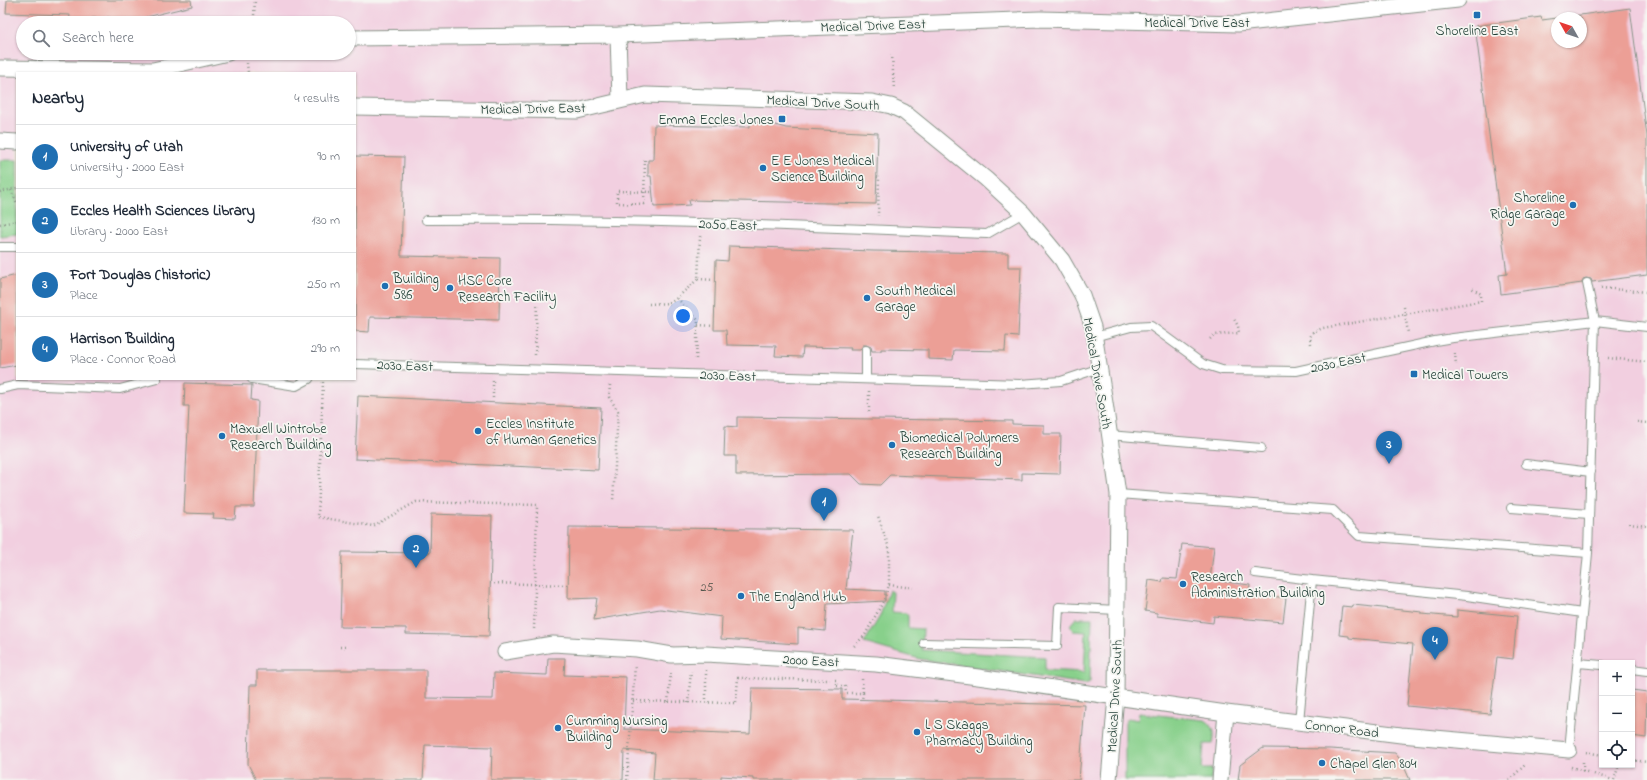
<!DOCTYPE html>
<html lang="en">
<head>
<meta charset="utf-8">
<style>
	body { margin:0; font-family:"Indie Flower",sans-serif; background:#f6f6f7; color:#1f2937 }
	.controls { position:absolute; right:12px; bottom:12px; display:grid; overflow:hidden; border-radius:0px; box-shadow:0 1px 3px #0004 }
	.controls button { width:36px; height:36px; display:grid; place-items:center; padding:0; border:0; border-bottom:1px solid #e0e1e3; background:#fff; color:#1f2937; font:20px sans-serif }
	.compass { position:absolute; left:1551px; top:12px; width:36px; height:36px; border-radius:50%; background:#fff; box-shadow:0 1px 3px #0004; rotate:310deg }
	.you { position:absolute; left:683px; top:316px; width:14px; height:14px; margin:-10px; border:3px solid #fff; border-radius:50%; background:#1a73e8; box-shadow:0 0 0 6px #1a73e833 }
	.badge { display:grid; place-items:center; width:26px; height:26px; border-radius:50%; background:#1f6fb2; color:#fff; font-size:13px; font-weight:700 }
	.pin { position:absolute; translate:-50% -33px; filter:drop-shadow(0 1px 2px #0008) }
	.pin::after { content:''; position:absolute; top:21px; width:14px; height:12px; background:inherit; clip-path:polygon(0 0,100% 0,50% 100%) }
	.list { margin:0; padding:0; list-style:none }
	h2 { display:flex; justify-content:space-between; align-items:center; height:52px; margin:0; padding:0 16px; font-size:17px }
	h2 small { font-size:13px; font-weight:400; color:#747a83 }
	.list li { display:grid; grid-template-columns:26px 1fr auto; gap:12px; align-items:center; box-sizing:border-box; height:64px; padding:0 16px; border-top:1px solid #e0e1e3 }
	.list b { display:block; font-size:15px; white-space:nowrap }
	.list p { margin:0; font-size:13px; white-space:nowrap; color:#747a83 }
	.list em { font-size:13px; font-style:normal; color:#747a83 }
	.icon { flex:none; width:22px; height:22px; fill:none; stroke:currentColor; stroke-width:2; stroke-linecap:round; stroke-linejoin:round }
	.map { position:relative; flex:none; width:1647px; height:780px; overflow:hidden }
	.search { position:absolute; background:#fff; box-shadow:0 1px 3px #0004; left:16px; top:16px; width:340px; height:44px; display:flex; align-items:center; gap:10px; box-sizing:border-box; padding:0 14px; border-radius:22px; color:#747a83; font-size:15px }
	.panel { position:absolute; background:#fff; box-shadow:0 1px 3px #0004; left:16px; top:72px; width:340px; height:308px; border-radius:0px }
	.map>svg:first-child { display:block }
</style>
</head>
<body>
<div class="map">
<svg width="1647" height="780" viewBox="0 0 1647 780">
	<rect width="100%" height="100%" fill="#f6f6f2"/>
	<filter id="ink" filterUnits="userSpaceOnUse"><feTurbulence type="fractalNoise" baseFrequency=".025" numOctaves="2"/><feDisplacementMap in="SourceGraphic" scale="8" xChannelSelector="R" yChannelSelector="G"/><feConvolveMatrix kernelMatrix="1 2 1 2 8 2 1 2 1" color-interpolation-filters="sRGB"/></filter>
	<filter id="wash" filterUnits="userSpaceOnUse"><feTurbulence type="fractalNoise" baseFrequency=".012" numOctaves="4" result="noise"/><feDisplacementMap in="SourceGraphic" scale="16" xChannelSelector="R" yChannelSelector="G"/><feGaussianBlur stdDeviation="0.9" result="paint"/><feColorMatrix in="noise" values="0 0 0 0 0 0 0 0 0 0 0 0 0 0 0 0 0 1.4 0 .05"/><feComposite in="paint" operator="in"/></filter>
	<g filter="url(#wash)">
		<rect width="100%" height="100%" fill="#f2ecdb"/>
		<path fill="#f2cfe0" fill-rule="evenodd" d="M0 0H1647V780H0ZM1557 18H1581V42H1557ZM23 23H349V53H23ZM17 73H355V379H17ZM1602 663H1632V765H1602Z"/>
		<path fill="#88d08b" stroke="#548660" d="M0 160H17V234L0 236Z
			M889 590 893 592 892 612 906 613 908 616V628L923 629 922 650 1045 657V670L1084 672 1086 632 1073 631 1070 625 1076 618H1092L1090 682 1085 684 920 659 864 643 880 616Z
			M1139 713 1205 720C1215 726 1215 732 1213 744H1204L1202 769H1212L1211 780H1125V723L1128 718 1138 720Z"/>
		<g id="blocks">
			<path fill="#ec9f96" d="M7 0H191L192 6 130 21 107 17V18H92V23L69 22 70 15 6 13Z
				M1630 8 1647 136V275L1592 282 1591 279 1586 278 1583 279 1582 283 1501 294 1499 275 1507 274 1475 26 1541 17 1542 20 1557 18V42H1581V18H1559Z
				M750 122 771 124 786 128 878 133 876 204 689 200 690 205 654 207 651 176H648V160H653L654 125 750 127Z
				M355 156 404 157 401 256 500 258 499 320 370 317 369 332 355 331Z
				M729 246 873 251 1008 253V267H1021L1018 337 1006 336 1005 351 954 350 953 360 928 359V350L881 349V351H872L871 347 866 345H863L860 350H850L851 348 803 347 802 357 775 356 776 346 727 345 726 330H714L716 260 728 261Z
				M17 275V365L0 368V279Z
				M185 383 252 385 251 400 258 401 254 507H236L235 519 213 518 214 514 184 513 189 406H184Z
				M358 396 601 408 598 470 355 459Z
				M737 417 1012 421V424L1044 425V434H1061L1060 474 1022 473V480L890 475 880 485 861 484 851 474 736 475V456H724L725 426 737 427Z
				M431 514 492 516 489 636 406 634V628L340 627 342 552 430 553Z
				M569 527 853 530 846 589 885 591V601L827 604 825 631 798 628V644L721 639 722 617 660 609 594 620 597 598 568 599Z
				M1182 544 1214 547 1210 580 1250 585 1249 593 1286 598 1283 622 1214 616 1213 623 1157 616V613L1145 611 1149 580 1162 582 1163 578 1177 579Z
				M1353 605 1422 612V614L1457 617V610L1517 616 1513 659 1497 657 1490 714 1407 706 1413 644 1349 638V636L1339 635 1342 606 1352 607Z
				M548 658H565L564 675 626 677 624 729 750 734 752 688 842 689V699L1085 705 1079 780H753V778L721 776V780H653L655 753 624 750 623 780H491L492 747 425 745 423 780H256L248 764 250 685H257V670H426V698L493 699 494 673 547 675Z
				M1632 690 1647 692 1646 738 1632 736Z
				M1263 748 1330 749 1395 753 1402 762 1410 780H1238L1240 765Z"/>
		</g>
	</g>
	<g filter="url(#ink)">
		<use href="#blocks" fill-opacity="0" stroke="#889488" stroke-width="1"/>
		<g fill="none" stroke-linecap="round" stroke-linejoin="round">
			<defs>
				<path id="lane" d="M426 220C613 218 800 226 987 234L1023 213
					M0 247H17
					M1094 337 1131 327 1151 326 1203 364 1222 370 1296 371 1435 341 1453 338 1595 321 1647 327
					M355 364 1020 384 1061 381 1100 368
					M252 379 296 386 309 379
					M866 379V350
					M0 389 18 385 120 389 157 379
					M1109 435 1261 448
					M1526 464 1591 472
					M1118 494 1333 510 1359 536 1588 553
					M1511 508 1589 514
					M1255 573 1312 580
					M924 643 1057 646 1059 607 1117 610
					M1578 663 1602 665
					M1632 669 1647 671
					M1299 722 1312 580 1467 596 1582 613
					M1569 750 1588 553 1595 321 1587 283"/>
				<path id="street" d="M618 35 620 100
					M349 38 618 35 1040 19 1238 24 1458 0
					M0 68 153 70 228 53
					M355 107 577 111 645 95 872 102 891 106 904 112 986 179 1023 213 1062 260 1082 295 1093 327 1105 403 1118 494 1116 696 1109 780
					M0 141 17 142
					M505 652 553 644 637 649 672 655 706 654 876 664 978 677 1226 713 1401 735 1569 750
					M1220 780 1226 713"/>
			</defs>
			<use href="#lane" stroke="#889488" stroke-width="10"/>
			<use href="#street" stroke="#889488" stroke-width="17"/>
			<path stroke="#889488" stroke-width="2.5" stroke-dasharray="1 3" stroke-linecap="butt" d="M254 15 255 0
				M238 22V23
				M892 54 894 90
				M247 63 248 73
				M877 177 879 178 878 216
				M11 190 17 204
				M0 192 17 188
				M644 204 617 203V191L652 192
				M644 205 645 157
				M0 224 17 221
				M698 279 713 280
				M1601 288 1647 292
				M649 304 670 303 677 298
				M1404 307 1408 333
				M698 325 713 326
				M1210 339 1214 335 1239 333 1238 326 1234 319
				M1311 344 1310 337 1313 332 1323 328 1481 301V294L1470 287
				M1455 353 1456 365
				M535 355 537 305
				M1608 358 1647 362
				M696 359 698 320 677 298 698 279 700 236
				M323 382 318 517 373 526 416 502 537 505 534 630
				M610 385 609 397 618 411 613 502
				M493 398V381
				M869 412V391
				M1637 422 1647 423
				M1629 524 1647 526
				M889 585 913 588
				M854 646 865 635 883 602 889 585V548L878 516
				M340 647H345
				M862 679 863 693
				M835 680H836V686H845L846 693H863L862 700
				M633 701 736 703 738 678 830 680
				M668 702 671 671
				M688 703 691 671
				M706 703V670
				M1586 752 1602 755
				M1632 760 1647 762
				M1571 767 1613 780
				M1583 771V759
				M627 780 635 665
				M1509 780 1526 764
				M1614 780 1619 765"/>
			<use href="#lane" stroke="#fff" stroke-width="8"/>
			<use href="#street" stroke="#fff" stroke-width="15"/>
			<path stroke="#889488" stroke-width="2.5" stroke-dasharray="1 3" stroke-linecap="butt" d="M490 583 567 585"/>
		</g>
	</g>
	<g fill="#1f6fb2" stroke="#f6f6f2" stroke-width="1.5">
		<rect x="1473" y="11" width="8" height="8" rx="2"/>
		<rect x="778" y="115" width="8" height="8" rx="2"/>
		<circle cx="763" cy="168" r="4"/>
		<circle cx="1573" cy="205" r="4"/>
		<circle cx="385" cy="286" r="4"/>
		<circle cx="450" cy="288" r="4"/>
		<circle cx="867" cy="298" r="4"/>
		<rect x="1410" y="370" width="8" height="8" rx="2"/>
		<circle cx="478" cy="431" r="4"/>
		<circle cx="222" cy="436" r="4"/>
		<circle cx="892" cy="445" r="4"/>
		<circle cx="1183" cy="584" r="4"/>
		<circle cx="741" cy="596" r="4"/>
		<circle cx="558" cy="728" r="4"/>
		<circle cx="917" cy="732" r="4"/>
		<circle cx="1322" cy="763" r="4"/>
	</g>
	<g text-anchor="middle" stroke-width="3.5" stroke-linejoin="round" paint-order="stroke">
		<g font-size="12" fill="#52564c">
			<text x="707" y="591">25</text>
		</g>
		<g font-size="14" fill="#1f3d34" stroke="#f6f6f2">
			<text x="1197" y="27">Medical Drive East</text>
			<text transform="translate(873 25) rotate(-2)" y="5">Medical Drive East</text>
			<text transform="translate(823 102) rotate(3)" y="5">Medical Drive South</text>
			<text transform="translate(533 108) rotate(-1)" y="5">Medical Drive East</text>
			<text transform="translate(728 224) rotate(2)" y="5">2050 East</text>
			<text transform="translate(1338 362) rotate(-12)" y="5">2030 East</text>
			<text transform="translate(405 365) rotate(2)" y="5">2030 East</text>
			<text transform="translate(1098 373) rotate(80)" y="5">Medical Drive South</text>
			<text transform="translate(728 375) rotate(2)" y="5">2030 East</text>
			<text transform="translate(811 660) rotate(3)" y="5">2000 East</text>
			<text transform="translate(1114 696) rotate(-87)" y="5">Medical Drive South</text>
			<text transform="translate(1342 728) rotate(7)" y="5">Connor Road</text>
		</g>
		<g font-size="14" fill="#1f3d34" stroke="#f6f6f2" text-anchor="start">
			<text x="1477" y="35" text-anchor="middle">Shoreline East</text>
			<text x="774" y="124" text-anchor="end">Emma Eccles Jones</text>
			<text x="771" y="165">E E Jones Medical<tspan x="771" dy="16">Science Building</tspan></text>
			<text x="1565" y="202" text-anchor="end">Shoreline<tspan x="1565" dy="16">Ridge Garage</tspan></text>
			<text x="393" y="283">Building<tspan x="393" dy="16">586</tspan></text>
			<text x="458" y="285">HSC Core<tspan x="458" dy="16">Research Facility</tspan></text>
			<text x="875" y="295">South Medical<tspan x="875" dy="16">Garage</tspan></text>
			<text x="1422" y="379">Medical Towers</text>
			<text x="486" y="428">Eccles Institute<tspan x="486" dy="16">of Human Genetics</tspan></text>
			<text x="230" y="433">Maxwell Wintrobe<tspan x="230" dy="16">Research Building</tspan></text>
			<text x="900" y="442">Biomedical Polymers<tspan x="900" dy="16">Research Building</tspan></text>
			<text x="1191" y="581">Research<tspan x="1191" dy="16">Administration Building</tspan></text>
			<text x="749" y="601">The England Hub</text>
			<text x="566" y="725">Cumming Nursing<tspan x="566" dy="16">Building</tspan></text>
			<text x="925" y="729">L S Skaggs<tspan x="925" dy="16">Pharmacy Building</tspan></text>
			<text x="1330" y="768">Chapel Glen 804</text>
		</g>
	</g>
</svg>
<div class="controls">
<button>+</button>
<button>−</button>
<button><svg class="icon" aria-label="locate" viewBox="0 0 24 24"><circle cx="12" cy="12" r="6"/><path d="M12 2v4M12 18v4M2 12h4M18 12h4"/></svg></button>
</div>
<svg class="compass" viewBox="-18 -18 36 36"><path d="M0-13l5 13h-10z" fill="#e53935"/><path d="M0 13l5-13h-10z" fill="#747a83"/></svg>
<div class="you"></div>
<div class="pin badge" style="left:824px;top:521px">1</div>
<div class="pin badge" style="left:416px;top:568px">2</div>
<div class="pin badge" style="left:1389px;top:464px">3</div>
<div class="pin badge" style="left:1435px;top:660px">4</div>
<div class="search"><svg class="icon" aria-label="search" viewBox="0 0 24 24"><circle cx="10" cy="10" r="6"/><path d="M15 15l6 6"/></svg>Search here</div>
<section class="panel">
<h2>Nearby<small>4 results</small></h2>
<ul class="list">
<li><span class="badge">1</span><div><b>University of Utah</b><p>University · 2000 East</p></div><em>90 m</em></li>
<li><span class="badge">2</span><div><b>Eccles Health Sciences Library</b><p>Library · 2000 East</p></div><em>130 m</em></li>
<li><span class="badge">3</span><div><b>Fort Douglas (historic)</b><p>Place</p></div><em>250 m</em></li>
<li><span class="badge">4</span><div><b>Harrison Building</b><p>Place · Connor Road</p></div><em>290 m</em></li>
</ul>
</section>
</div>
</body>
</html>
